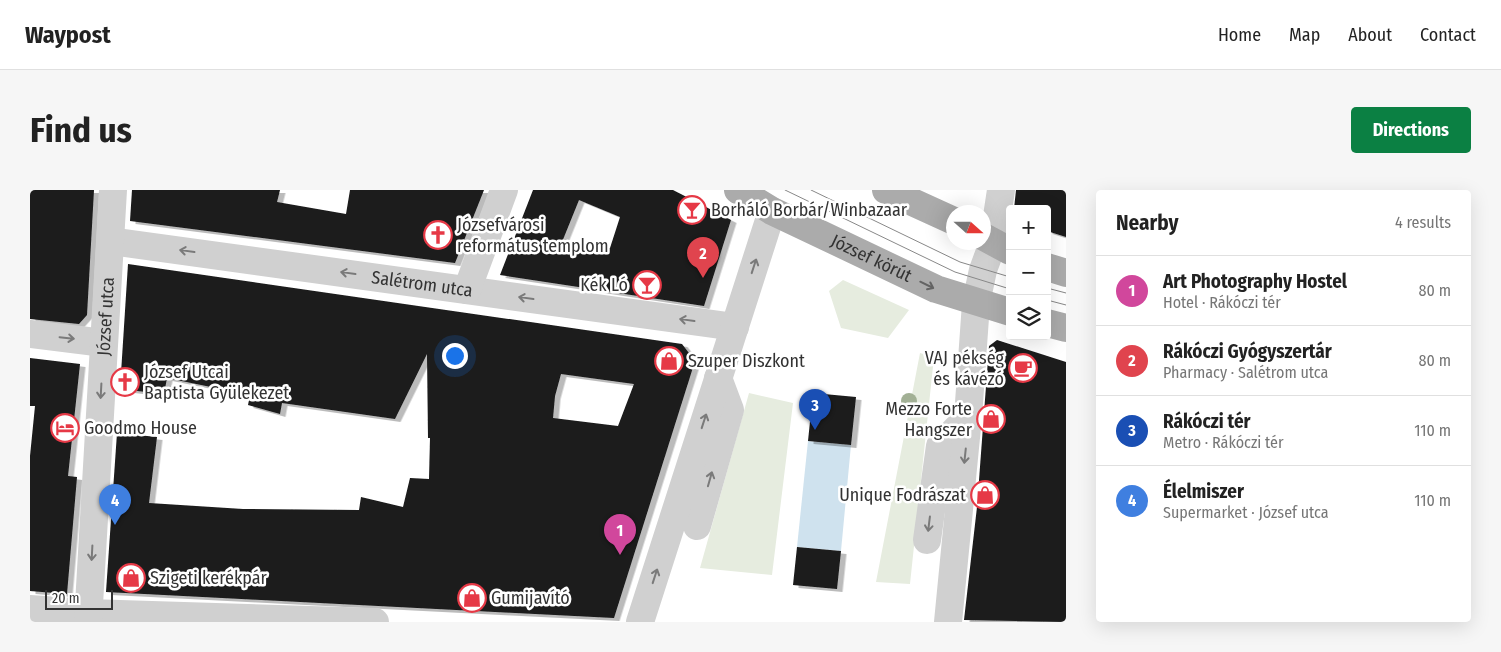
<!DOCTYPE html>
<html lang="en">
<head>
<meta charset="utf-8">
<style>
	body { margin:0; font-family:"Fira Sans Condensed",sans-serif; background:#f6f6f6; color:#222 }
	.controls { position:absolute; right:15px; top:15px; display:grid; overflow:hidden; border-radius:5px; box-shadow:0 5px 20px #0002 }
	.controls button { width:45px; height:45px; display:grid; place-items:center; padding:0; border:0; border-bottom:1px solid #e0e0e0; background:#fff; color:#222; font:25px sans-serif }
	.compass { position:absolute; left:916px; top:15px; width:45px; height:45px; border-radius:50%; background:#fff; box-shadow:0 5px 20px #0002; rotate:111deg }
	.scale { position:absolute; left:15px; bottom:12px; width:68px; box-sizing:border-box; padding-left:5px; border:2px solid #333; border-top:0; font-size:14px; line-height:18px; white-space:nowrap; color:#333; -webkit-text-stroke:4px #fff; paint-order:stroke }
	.you { position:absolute; left:424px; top:165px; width:18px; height:18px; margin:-12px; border:4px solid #fff; border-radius:50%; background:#1a73e8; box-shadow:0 0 0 8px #1a73e833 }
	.badge { display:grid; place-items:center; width:32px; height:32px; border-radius:50%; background:#0b8043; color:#fff; font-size:16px; font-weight:700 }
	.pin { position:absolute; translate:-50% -41px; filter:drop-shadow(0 1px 2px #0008) }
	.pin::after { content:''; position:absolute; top:26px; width:18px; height:15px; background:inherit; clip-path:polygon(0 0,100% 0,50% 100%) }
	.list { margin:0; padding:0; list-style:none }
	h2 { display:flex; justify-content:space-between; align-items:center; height:65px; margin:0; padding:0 20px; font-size:21px }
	h2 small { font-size:16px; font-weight:400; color:#767676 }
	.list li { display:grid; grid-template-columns:32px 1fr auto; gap:15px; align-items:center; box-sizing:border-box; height:70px; padding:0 20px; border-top:1px solid #e0e0e0 }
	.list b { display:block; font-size:19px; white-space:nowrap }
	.list p { margin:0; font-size:16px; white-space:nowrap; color:#767676 }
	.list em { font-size:16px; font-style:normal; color:#767676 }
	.icon { flex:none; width:28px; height:28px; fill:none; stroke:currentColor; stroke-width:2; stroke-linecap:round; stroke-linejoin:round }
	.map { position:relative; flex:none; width:1036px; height:432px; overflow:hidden; border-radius:5px }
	header { display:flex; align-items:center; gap:30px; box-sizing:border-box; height:70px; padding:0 25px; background:#fff; border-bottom:1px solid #e0e0e0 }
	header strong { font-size:24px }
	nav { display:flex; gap:28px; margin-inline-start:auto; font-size:18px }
	.intro { display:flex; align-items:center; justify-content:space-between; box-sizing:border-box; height:120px; padding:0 30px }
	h1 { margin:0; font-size:35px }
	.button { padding:12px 22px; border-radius:5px; background:#0b8043; color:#fff; font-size:18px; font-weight:700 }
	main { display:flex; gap:30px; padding:0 30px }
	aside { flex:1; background:#fff; border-radius:5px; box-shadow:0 5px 20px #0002 }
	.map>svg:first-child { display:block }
</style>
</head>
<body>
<header>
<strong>Waypost</strong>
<nav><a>Home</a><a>Map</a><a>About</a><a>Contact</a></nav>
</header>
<div class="intro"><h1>Find us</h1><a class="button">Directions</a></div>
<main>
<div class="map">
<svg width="1036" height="432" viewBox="0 0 1036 432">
	<defs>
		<filter id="shadow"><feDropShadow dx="5.5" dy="3" stdDeviation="0" flood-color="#0004"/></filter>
	</defs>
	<rect width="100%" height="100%" fill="#fff"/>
	<path fill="#e6ecdf" d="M813 90 879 120 858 148 811 138 799 101Z
		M890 163 904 167 880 394 846 392Z
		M719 203 763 213 742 385 670 378Z"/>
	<path fill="#cfe2ee" d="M778 251 821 255 811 361 767 357Z"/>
	<path fill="#1a1a1a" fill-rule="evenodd" filter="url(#shadow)" d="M0 0H64L57 125 49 134 0 129Z
		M102 0H250L247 12 316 24 320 0H454L425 73 100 31Z
		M503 0H643L701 30 674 116 470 85ZM549 10 590 27 580 58 532 52Z
		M986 0H1036V47L1017 41V19H984Z
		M98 74 652 154 665 171 584 428 76 402 87 243 127 247 119 313 213 319 329 320 331 307 373 317 380 288 399 289 400 248H398L397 164 365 229 252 213 250 224 218 215 220 205 137 188 134 204 90 199ZM531 184 604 194 588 236 523 228 525 206Z
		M967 150 1036 172V432L934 430 947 317 959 156Z
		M0 168 50 174 38 286 47 287 37 404 0 401V266L5 216H0Z
		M783 203 826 207 821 255 778 251Z
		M767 357 811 361 807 399 763 395Z"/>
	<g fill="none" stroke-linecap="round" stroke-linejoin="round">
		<g stroke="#d0d0d0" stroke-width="28">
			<path id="s1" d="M80 51 705 137"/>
			<path d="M437 100 474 0"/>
			<path d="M0 144 74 153"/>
			<path d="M667 336 700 220 688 188"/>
			<path d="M897 350 910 256 938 227"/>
			<path d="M0 419 58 423 345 432"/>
			<path id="s2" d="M58 432 83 0"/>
			<path d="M610 432 742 21"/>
			<path d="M918 432 938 227 946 113 953 80 963 53 971 0"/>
		</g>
		<g stroke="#ababab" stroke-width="28">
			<path id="s3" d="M708 0 742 21 906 99 980 122"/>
			<path d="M856 0 924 31"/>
			<path d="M954 47 980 61"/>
			<path d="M1017 77 1036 83"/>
			<path d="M1017 133 1036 138"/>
		</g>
		<path stroke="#888" stroke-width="1" d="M755 0 925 82 980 99
			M781 0 930 72 980 87
			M1017 98 1036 103
			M1017 110 1036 115"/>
	</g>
	<circle fill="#a2b095" cx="879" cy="211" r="8"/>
	<defs><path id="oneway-shaft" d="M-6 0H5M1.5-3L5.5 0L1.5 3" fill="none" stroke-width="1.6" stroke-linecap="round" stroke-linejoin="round" transform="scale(1.25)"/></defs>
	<g stroke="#7a7a7a">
		<use href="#oneway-shaft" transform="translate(157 61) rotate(-172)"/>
		<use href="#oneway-shaft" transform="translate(724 76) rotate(-72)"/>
		<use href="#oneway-shaft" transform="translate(318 83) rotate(-172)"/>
		<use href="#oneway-shaft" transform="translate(496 108) rotate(-172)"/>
		<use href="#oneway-shaft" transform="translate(657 130) rotate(-172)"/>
		<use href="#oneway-shaft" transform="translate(37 148) rotate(6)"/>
		<use href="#oneway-shaft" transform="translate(71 201) rotate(93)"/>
		<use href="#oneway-shaft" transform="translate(674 231) rotate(-72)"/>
		<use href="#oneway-shaft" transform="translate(935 266) rotate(96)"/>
		<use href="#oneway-shaft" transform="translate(680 289) rotate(-74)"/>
		<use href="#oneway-shaft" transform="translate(899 334) rotate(97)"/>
		<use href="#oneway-shaft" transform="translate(62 363) rotate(93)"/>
		<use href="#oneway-shaft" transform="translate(625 386) rotate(-72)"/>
	</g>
	<use stroke="#636363" href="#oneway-shaft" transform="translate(897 95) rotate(26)"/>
	<defs>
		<symbol id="bar-ring" viewBox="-11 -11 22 22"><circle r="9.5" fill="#fff" stroke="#e63946" stroke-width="1.5"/><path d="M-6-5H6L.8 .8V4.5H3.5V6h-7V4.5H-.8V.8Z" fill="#e63946"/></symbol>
		<symbol id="church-ring" viewBox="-11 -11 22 22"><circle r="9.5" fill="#fff" stroke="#e63946" stroke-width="1.5"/><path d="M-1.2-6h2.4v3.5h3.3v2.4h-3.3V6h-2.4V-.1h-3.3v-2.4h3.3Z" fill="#e63946"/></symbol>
		<symbol id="shop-ring" viewBox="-11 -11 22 22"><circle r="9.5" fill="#fff" stroke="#e63946" stroke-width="1.5"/><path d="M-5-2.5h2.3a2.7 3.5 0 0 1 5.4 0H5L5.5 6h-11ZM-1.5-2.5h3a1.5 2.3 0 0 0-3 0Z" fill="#e63946"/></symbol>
		<symbol id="cafe-ring" viewBox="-11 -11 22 22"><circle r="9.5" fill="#fff" stroke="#e63946" stroke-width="1.5"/><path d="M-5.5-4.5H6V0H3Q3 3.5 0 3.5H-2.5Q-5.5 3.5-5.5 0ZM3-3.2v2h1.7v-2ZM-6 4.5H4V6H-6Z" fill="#e63946"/></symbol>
		<symbol id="hotel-ring" viewBox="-11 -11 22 22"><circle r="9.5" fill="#fff" stroke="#e63946" stroke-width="1.5"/><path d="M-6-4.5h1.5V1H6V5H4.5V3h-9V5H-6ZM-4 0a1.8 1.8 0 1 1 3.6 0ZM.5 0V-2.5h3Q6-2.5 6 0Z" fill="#e63946"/></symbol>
	</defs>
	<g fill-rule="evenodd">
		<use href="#bar-ring" x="646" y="4" width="32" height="32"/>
		<use href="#church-ring" x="392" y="29" width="32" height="32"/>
		<use href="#bar-ring" x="601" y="79" width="32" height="32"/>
		<use href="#shop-ring" x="623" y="155" width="32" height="32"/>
		<use href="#cafe-ring" x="977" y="162" width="32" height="32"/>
		<use href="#church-ring" x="79" y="176" width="32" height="32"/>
		<use href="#shop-ring" x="945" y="213" width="32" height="32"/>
		<use href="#hotel-ring" x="19" y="222" width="32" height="32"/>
		<use href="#shop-ring" x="939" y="289" width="32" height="32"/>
		<use href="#shop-ring" x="85" y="372" width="32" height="32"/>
		<use href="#shop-ring" x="426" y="392" width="32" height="32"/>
	</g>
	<g text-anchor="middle" stroke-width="5" stroke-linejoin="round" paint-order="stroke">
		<g font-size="18" fill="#333" stroke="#fff" text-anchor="start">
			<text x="681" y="26">Borháló Borbár/Winbazaar</text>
			<text x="427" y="41">Józsefvárosi<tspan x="427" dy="21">református templom</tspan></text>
			<text x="598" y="101" text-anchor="end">Kék Ló</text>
			<text x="974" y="174" text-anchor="end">VAJ pékség<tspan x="974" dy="21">és kávézó</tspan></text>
			<text x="658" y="177">Szuper Diszkont</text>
			<text x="114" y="188">József Utcai<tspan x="114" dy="21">Baptista Gyülekezet</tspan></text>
			<text x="942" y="225" text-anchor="end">Mezzo Forte<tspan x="942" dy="21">Hangszer</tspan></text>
			<text x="54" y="244">Goodmo House</text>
			<text x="936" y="311" text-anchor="end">Unique Fodrászat</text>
			<text x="120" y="394">Szigeti kerékpár</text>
			<text x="461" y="414">Gumijavító</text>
		</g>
		<g font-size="18" fill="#333" stroke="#fff">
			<text dy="6" stroke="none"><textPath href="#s3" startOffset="150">József körút</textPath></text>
			<text dy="6" stroke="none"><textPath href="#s1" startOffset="315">Salétrom utca</textPath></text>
			<text dy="6" stroke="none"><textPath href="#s2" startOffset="306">József utca</textPath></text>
		</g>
	</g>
</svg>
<div class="controls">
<button>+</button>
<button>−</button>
<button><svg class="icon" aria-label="layers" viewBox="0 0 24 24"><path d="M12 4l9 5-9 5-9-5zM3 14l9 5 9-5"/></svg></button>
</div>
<svg class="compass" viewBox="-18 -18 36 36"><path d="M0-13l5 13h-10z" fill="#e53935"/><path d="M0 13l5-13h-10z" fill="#767676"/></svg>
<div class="scale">20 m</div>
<div class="you"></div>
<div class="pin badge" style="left:590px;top:365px;background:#d1479c">1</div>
<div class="pin badge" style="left:673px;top:88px;background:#e0444e">2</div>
<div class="pin badge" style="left:785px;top:240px;background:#1a4fb4">3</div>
<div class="pin badge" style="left:85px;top:335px;background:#3f7fe0">4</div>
</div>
<aside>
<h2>Nearby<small>4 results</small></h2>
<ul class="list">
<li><span class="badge" style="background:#d1479c">1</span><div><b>Art Photography Hostel</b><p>Hotel · Rákóczi tér</p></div><em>80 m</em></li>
<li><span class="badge" style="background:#e0444e">2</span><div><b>Rákóczi Gyógyszertár</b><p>Pharmacy · Salétrom utca</p></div><em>80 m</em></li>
<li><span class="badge" style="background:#1a4fb4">3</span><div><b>Rákóczi tér</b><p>Metro · Rákóczi tér</p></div><em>110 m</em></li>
<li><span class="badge" style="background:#3f7fe0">4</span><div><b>Élelmiszer</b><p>Supermarket · József utca</p></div><em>110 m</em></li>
</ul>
</aside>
</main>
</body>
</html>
